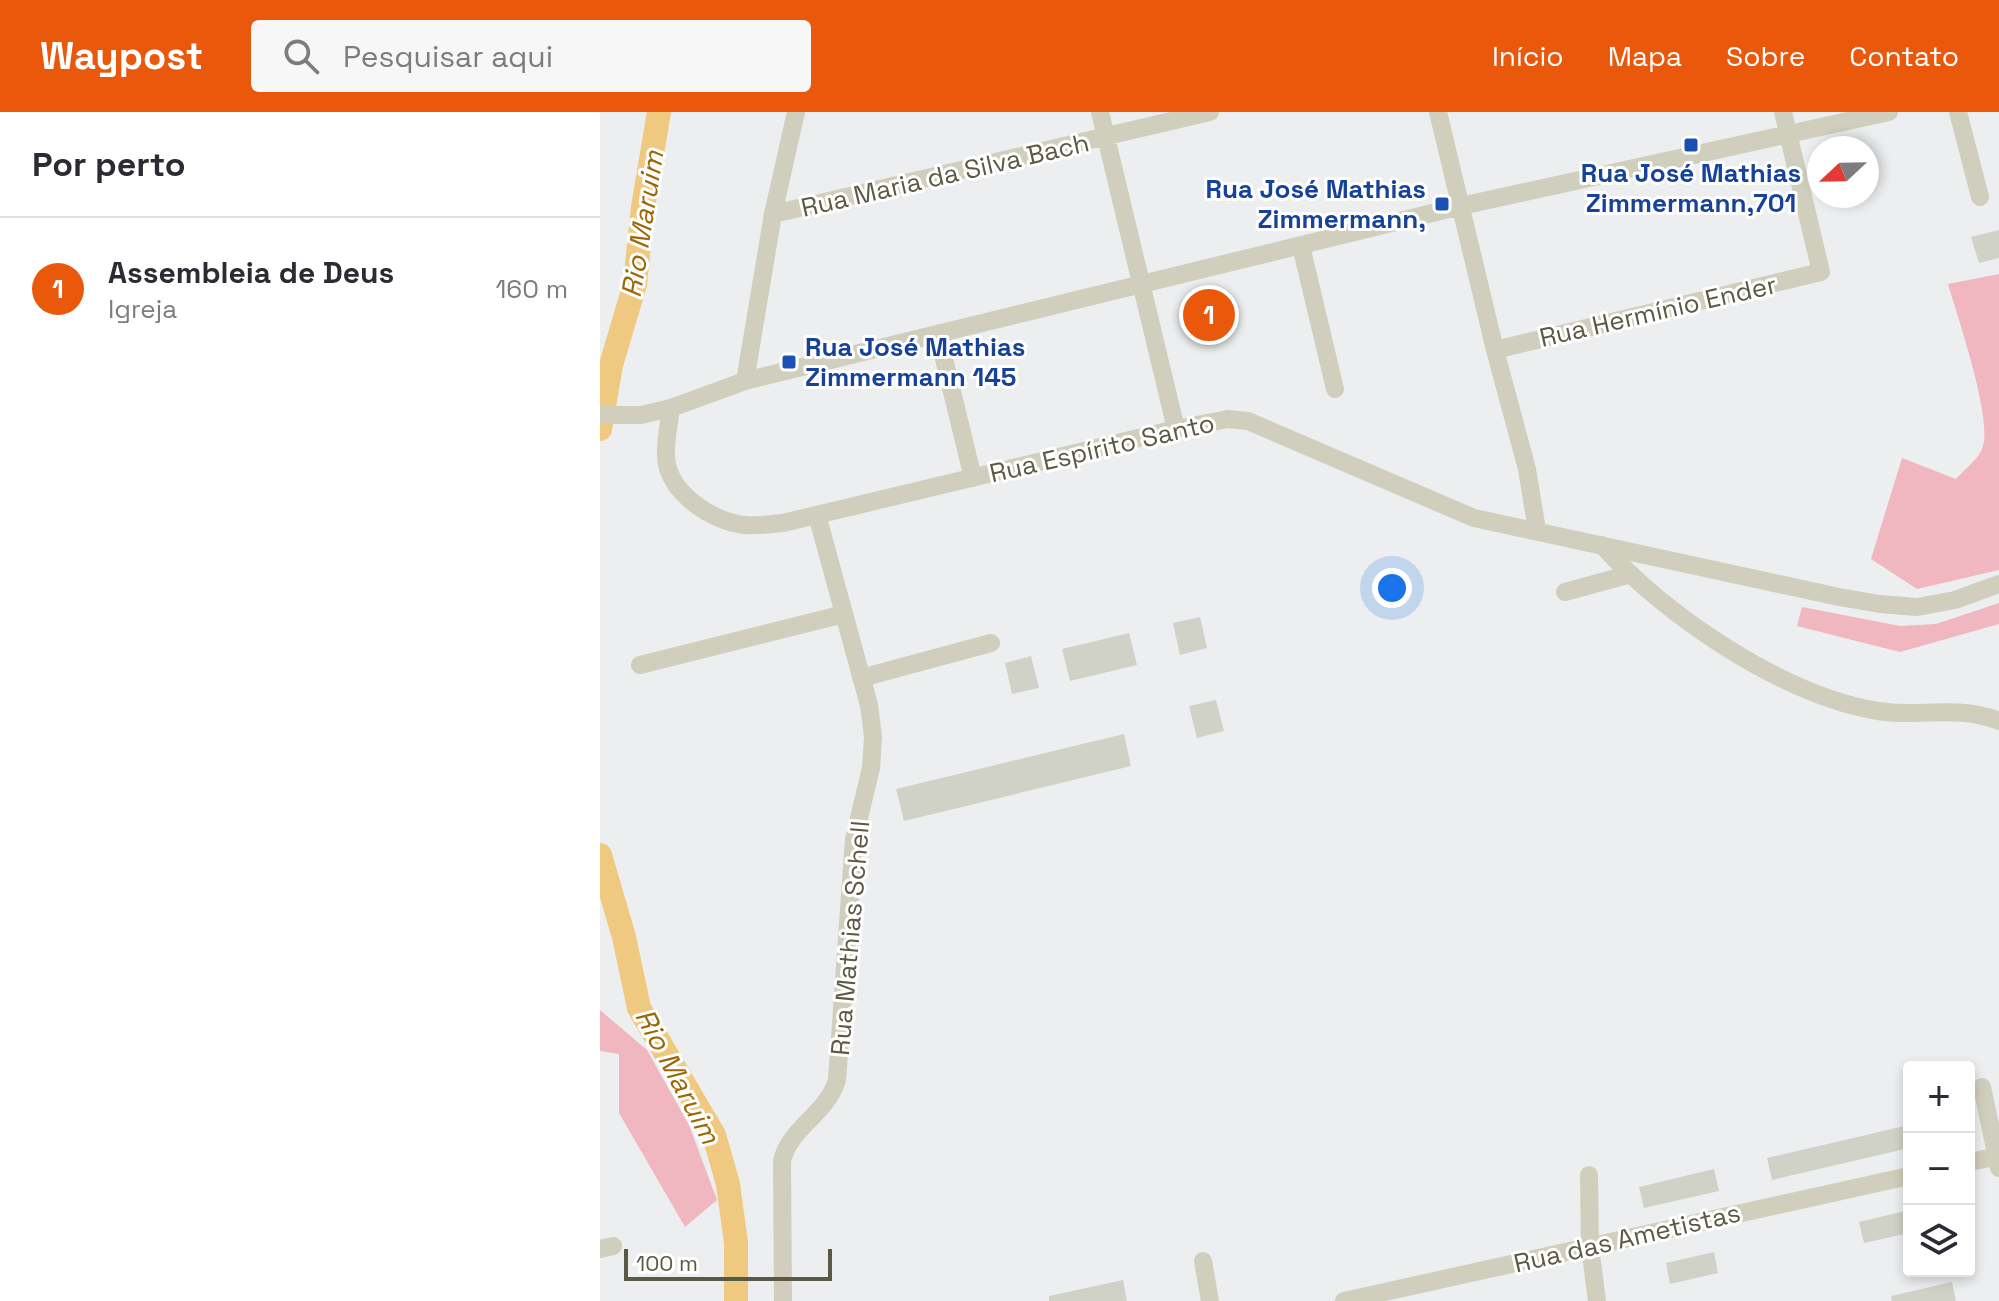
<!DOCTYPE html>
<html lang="pt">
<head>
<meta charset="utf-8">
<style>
	body { margin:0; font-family:"Space Grotesk",sans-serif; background:#f7f7f7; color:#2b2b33 }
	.controls { position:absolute; right:24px; bottom:24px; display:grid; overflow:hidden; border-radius:8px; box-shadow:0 4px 12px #0003 }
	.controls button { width:72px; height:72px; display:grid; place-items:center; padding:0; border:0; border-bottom:2px solid #e1e1e2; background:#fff; color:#2b2b33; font:40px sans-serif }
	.compass { position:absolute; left:1207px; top:24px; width:72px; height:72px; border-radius:50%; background:#fff; box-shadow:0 4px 12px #0003; rotate:248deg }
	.scale { position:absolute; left:24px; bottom:20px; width:208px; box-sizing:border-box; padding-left:8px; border:4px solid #5b5944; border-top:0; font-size:22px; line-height:28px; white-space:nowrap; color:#5b5944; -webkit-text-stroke:6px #fff; paint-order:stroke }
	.you { position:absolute; left:792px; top:476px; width:28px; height:28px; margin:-20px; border:6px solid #fff; border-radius:50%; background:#1a73e8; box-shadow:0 0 0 12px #1a73e833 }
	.badge { display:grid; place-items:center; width:52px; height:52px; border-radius:50%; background:#ea580c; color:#fff; font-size:26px; font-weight:700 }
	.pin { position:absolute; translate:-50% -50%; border:4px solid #fff; box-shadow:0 2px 8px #0006 }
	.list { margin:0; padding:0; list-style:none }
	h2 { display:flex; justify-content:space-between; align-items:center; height:104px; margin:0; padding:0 32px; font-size:34px }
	h2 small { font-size:26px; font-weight:400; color:#7c7c81 }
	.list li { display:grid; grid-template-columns:52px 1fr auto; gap:24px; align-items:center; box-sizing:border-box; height:144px; padding:0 32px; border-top:2px solid #e1e1e2 }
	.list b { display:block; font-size:30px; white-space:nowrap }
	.list p { margin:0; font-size:26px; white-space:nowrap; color:#7c7c81 }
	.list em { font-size:26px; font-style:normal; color:#7c7c81 }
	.icon { flex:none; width:44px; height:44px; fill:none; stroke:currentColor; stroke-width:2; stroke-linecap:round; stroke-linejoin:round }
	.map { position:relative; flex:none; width:1399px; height:1189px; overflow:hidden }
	header { display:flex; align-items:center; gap:48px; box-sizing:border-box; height:112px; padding:0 40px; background:#ea580c; color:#fff }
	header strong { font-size:38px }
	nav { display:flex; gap:44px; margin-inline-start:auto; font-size:28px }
	.search { width:560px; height:72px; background:#f7f7f7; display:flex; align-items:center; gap:20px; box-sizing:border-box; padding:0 28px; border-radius:8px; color:#7c7c81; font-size:30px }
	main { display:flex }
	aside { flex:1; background:#fff }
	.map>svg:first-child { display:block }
</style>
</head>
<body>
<header>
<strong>Waypost</strong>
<div class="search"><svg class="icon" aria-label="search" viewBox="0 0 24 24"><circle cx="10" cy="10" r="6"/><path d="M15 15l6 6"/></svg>Pesquisar aqui</div>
<nav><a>Início</a><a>Mapa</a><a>Sobre</a><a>Contato</a></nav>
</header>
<main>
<aside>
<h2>Por perto<small></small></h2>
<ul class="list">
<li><span class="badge">1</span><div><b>Assembleia de Deus</b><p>Igreja</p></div><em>160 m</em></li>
</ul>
</aside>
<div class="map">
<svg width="1399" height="1189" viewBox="0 0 1399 1189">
	<rect width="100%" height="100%" fill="#eceeef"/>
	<path fill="#f0b7c1" d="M1399 162V458L1317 477 1271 447 1302 346 1356 367C1364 358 1380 346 1383 334 1392 305 1358 206 1348 172Z
		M1399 491V512L1300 540 1197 514 1202 495 1300 514 1336 512Z
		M0 898 47 938 89 1013 117 1088 85 1115 19 1001V942L0 939Z"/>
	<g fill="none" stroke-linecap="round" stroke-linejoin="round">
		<path stroke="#f0c981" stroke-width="24" d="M0 317 11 253 35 172 43 95 59 0
			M0 743 24 825 39 896 114 1023 128 1072 136 1131V1189"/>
	</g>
	<path fill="#d0d2c8" d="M1399 118V146L1379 151 1371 125Z
		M613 187 621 215 604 220 596 191Z
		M600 505 607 536 580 543 573 511Z
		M529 521 537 553 470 569 462 537Z
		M431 544 439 576 412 582 405 551Z
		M616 588 624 619 597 626 589 594Z
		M524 622 531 654 304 709 296 677Z
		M1309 1013V1036L1172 1068 1167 1046Z
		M1114 1057 1119 1079 1044 1096 1039 1075Z
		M1309 1098V1121L1264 1131 1259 1110Z
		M1114 1140 1118 1161 1070 1172 1066 1151Z
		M523 1168 527 1189H449V1184Z
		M1352 1170 1356 1189H1292L1291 1184Z"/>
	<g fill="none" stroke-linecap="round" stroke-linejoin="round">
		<path stroke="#d0cebc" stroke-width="18" d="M500 0 576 317
			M838 0 895 238 927 357 937 418
			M1358 0 1380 85
			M173 102 610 0
			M701 134 735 277
			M338 222 373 366
			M895 238 1221 160 1183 0
			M145 269 173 102 196 0
			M71 296C69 312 65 330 66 345 68 381 113 410 145 413 158 414 170 412 183 411L576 317 628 307 648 309 874 406 1239 485 1280 492 1317 495 1355 488 1399 472
			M0 303H41L71 296 145 269 861 94 1289 0
			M1002 433C1064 503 1184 584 1278 599 1320 606 1357 592 1399 609
			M965 480 1031 462
			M40 553 244 502
			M261 566 391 531
			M1382 975 1399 1056
			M1369 1050 1399 1044
			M989 1063 990 1135 997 1189
			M0 1137 13 1134
			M603 1149 610 1189
			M183 1189 182 1049C190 1015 227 1002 237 968L254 727 271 656 273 625 269 593 217 403
			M744 1189 1309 1064"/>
	</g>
	<g fill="#1a4fb4" stroke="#fff" stroke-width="3">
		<rect x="1083" y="25" width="16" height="16" rx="4"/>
		<rect x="834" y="84" width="16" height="16" rx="4"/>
		<rect x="181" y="242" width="16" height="16" rx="4"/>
	</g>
	<g text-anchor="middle" stroke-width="6" stroke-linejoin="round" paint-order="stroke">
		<g font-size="26" font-weight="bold" fill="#164399" stroke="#fff">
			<text x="1091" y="70">Rua José Mathias<tspan x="1091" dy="30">Zimmermann,701</tspan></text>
			<text x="826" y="86" text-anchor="end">Rua José Mathias<tspan x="826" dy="30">Zimmermann,</tspan></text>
			<text x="205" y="244" text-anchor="start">Rua José Mathias<tspan x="205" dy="30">Zimmermann 145</tspan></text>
		</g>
		<g font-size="26" fill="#5b5944" stroke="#fff">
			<text transform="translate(345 63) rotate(-13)" y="9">Rua Maria da Silva Bach</text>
			<text transform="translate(1058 199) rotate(-13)" y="9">Rua Hermínio Ender</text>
			<text transform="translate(502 336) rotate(-13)" y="9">Rua Espírito Santo</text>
			<text transform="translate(250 826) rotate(-85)" y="9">Rua Mathias Schell</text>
			<text transform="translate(1027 1126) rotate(-13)" y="9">Rua das Ametistas</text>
		</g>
		<g font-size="28" font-style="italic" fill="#9c6806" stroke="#fff">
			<text transform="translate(42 112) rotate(-81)" y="10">Rio Maruim</text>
			<text transform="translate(78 964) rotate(62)" y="10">Rio Maruim</text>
		</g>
	</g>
</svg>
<div class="controls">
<button>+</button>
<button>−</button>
<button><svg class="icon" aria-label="layers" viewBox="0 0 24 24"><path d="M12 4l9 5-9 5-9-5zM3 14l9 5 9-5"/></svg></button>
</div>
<svg class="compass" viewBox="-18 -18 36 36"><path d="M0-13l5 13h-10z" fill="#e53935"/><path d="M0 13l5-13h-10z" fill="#7c7c81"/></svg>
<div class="scale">100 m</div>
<div class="you"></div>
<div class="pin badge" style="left:609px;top:203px">1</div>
</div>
</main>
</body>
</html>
